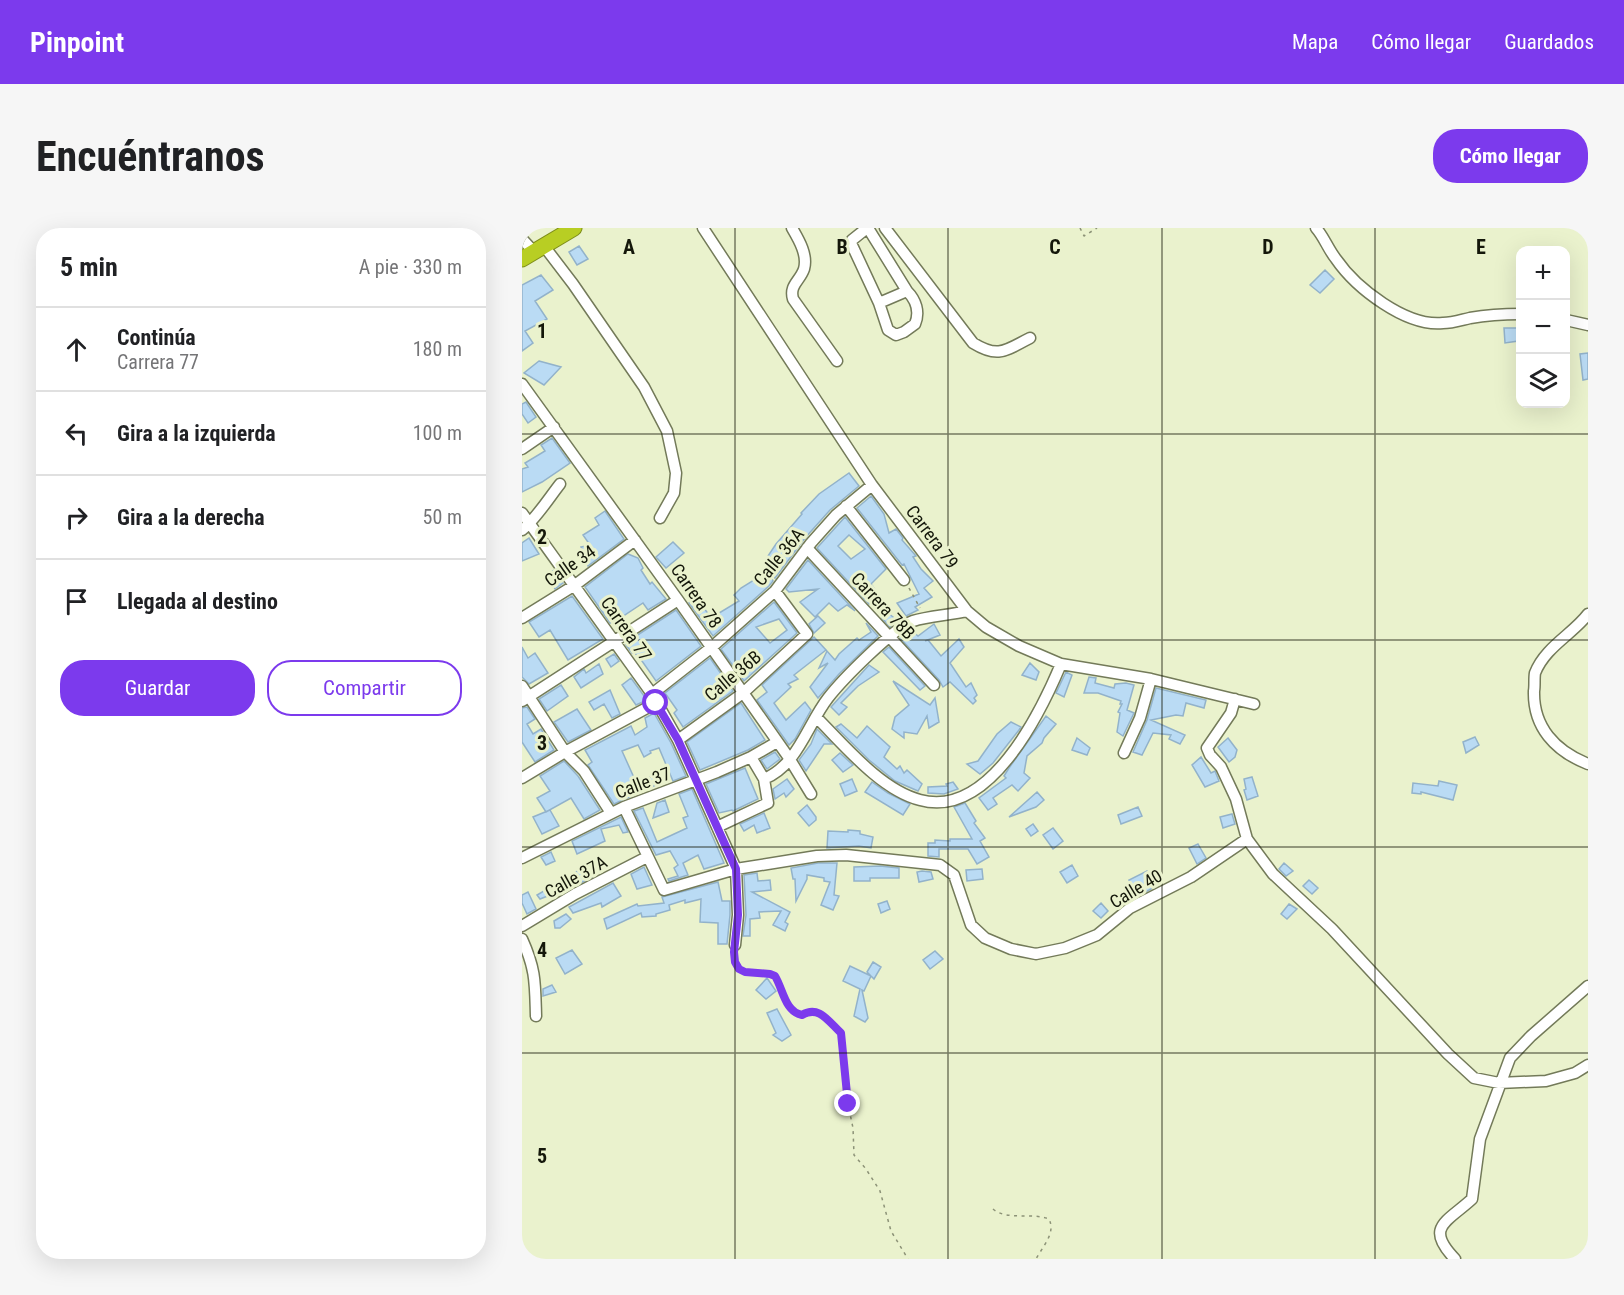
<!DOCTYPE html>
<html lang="es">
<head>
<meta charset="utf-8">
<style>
	body { margin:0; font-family:"Roboto Condensed",sans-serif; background:#f6f6f6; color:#202124 }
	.controls { position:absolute; right:18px; top:18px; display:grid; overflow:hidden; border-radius:12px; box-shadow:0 6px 24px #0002 }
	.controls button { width:54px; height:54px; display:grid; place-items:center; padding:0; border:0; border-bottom:2px solid #e0e0e0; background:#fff; color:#202124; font:30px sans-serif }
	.stop { position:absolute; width:18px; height:18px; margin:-14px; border:4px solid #7c3aed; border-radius:50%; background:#fff }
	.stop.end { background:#7c3aed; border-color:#fff; box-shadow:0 2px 6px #0008 }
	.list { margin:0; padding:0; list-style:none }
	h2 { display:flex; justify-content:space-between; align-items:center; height:78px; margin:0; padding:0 24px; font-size:26px }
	h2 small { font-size:20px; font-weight:400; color:#757577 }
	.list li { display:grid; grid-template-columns:39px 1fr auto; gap:18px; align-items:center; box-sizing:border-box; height:84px; padding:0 24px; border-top:2px solid #e0e0e0 }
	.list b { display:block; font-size:22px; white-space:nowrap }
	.list p { margin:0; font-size:20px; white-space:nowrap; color:#757577 }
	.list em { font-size:20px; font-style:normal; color:#757577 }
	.actions { display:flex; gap:12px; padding:18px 24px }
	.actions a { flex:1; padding:14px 0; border:2px solid #7c3aed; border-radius:24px; text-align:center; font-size:21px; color:#7c3aed }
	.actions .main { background:#7c3aed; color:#fff }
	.icon { flex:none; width:33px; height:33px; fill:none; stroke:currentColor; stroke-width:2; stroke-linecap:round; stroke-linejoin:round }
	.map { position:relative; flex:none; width:1066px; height:1031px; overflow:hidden; border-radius:24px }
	header { display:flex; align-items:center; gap:36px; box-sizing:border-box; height:84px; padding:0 30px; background:#7c3aed; color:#fff }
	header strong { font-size:28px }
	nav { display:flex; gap:33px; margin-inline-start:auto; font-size:21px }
	.intro { display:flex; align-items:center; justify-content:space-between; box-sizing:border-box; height:144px; padding:0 36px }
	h1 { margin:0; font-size:42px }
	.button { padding:15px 27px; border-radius:24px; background:#7c3aed; color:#fff; font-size:21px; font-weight:700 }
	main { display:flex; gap:36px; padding:0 36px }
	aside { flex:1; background:#fff; border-radius:24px; box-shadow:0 6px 24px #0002 }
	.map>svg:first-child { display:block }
</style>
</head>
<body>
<header>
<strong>Pinpoint</strong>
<nav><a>Mapa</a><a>Cómo llegar</a><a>Guardados</a></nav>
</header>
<div class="intro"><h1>Encuéntranos</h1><a class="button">Cómo llegar</a></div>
<main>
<aside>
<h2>5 min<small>A pie · 330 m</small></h2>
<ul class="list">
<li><svg class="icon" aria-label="ahead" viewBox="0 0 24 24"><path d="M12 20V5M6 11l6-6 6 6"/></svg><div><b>Continúa</b><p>Carrera 77</p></div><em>180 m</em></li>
<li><svg class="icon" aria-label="left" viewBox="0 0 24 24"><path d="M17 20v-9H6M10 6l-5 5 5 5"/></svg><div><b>Gira a la izquierda</b></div><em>100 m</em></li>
<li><svg class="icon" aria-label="right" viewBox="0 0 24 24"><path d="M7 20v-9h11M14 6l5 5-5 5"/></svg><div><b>Gira a la derecha</b></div><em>50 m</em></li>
<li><svg class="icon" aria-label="arrive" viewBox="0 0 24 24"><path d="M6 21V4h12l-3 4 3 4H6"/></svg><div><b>Llegada al destino</b></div></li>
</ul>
<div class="actions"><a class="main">Guardar</a><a>Compartir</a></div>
</aside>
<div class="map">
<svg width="1066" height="1031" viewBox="0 0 1066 1031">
	<rect width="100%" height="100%" fill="#eaf2cd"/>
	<path fill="#badbf4" stroke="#92b2ca" stroke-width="1.5" fill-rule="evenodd" d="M57 18 66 31 55 37 47 24Z
		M803 42 812 51 798 65 788 57Z
		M19 47 31 62 13 73 25 91 3 103 11 115 0 123V57Z
		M982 100H995L996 113 983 115Z
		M1066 125V151L1061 152 1058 126Z
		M17 133 39 139 22 157 2 145Z
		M4 174 14 189 6 195 0 186V176Z
		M30 210 48 235 20 254 0 264V241L6 239 3 235 23 223 19 217Z
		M327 245 337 258 308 282 283 310 253 350 247 344 251 353 247 358 191 408 167 375 175 370 189 390 217 373 212 367 219 360 237 349 249 330 246 328 254 316 280 286 279 285 297 266Z
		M349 268 362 286 367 305 374 301 381 310 380 312 394 328 391 329 399 341 411 353 402 360 410 369 393 379 396 382 384 388 375 375 397 366 382 336 380 337 335 280Z
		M83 283 102 311 66 338 59 328 63 326 59 319 68 317 61 307 77 297 73 290Z
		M323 289 364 341 349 356 358 368 347 376 295 320ZM327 307 343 321 329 331 316 318Z
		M7 310 17 326 0 333V315Z
		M151 314 162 325 144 340 134 329Z
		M106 326 116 330 121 340 119 342 128 356 130 354 144 371 126 382 121 375 100 389 106 396 98 401 92 393 88 395 63 359Z
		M286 332 333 383 325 377 316 383 307 375 293 389 278 374 296 361 267 364 264 361Z
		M32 342 41 355 33 361 25 347Z
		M50 368 81 411 46 432 28 402 17 409 7 394Z
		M252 374 275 405 222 453 199 421ZM257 391 265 402 248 415 234 399Z
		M154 382 179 418 134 453 120 433 112 424 110 425 104 417 114 410V408Z
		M366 385 376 393 368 399 360 390Z
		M296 388 303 395 292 405 287 396Z
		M344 395 356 408 317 446 296 470 288 459 306 435 297 440 305 423 313 432 317 426 335 410 337 412 349 404Z
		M412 396 418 407 403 413 406 412 419 428 437 411 442 419 428 435 444 459 449 455 455 467 452 470 454 473 451 476 428 454 421 459 417 452 378 410 389 402 396 408Z
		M292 409 304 422 272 447 276 451 266 456 269 459 252 475 264 492 283 474 289 482 273 511 267 517 235 472 245 464 240 457Z
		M0 419 6 430 13 425 26 445 7 456 0 449Z
		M367 419 403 458 398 462 361 424Z
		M92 426 97 433 89 439 84 431Z
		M188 430 211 463 161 499 152 485 155 482 143 465Z
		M508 435 517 444 514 452 500 447Z
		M77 436 81 446 59 460 52 449 62 441 64 445Z
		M347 437 357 444 336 458 319 475 325 479 317 487 309 479Z
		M544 444 550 447 542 469 534 465Z
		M567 449 574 450 573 455 592 460 593 456 604 455 612 457 605 482 612 485 601 508 595 504 598 485 596 484 600 476H598L599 473 576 465H562Z
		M109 450 125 472 114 477 100 457Z
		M371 453 408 477 413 470 417 494 407 500 405 488 395 506 382 504V510L370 501 373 489 387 477Z
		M39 457 46 468 25 483 17 471Z
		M634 460 684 472 682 480 664 475 661 488 654 487 629 492 663 507 658 516 647 511 649 507 631 505 620 527 611 524 625 492Z
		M88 462 98 486 90 490 82 476 72 482 67 474Z
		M219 475 243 512 226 522 178 542 165 514Z
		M5 479 13 491 5 496 11 506 19 501 32 522 13 534 0 514V480Z
		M55 481 69 502 46 514 32 494Z
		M132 485 149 515 164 548 151 553 137 520 128 523 129 525 122 529 116 517 100 523 114 554 135 547 138 555 92 576 66 537 70 534 63 522 109 498 113 507 125 499 123 490Z
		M524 488 534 496 522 510 520 515 505 528 502 545 508 550 496 563 490 557 471 570 475 576 466 582 457 570 484 550 482 548 487 540Z
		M489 494 499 499 497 502 471 535 458 546 445 536 456 533 475 506Z
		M319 496 335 510 345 498 368 519 362 529 375 541 378 538 382 545 385 542 400 556 396 563 373 553 347 532 314 499Z
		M295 501 310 516H302L284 543 277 532 289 516Z
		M953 509 957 517 944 525 941 514Z
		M555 510 568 520 565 527 550 522Z
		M706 510 715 522 713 529 707 534 696 519Z
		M253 524 258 531 245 541 239 532Z
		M318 525 331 537 321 544 310 532Z
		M679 529 689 545 693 543 697 553 683 559 670 537Z
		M42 533 56 548 78 582 62 591 49 570 24 584 15 570 28 563 18 548Z
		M223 540 236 571 211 583 210 582 197 585 184 556Z
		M730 549 736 568 725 572 722 562 724 561 722 551Z
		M265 551 272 561 264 569 262 565 253 571 251 561Z
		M330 551 335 563 323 568 318 556Z
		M917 553 935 557 931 572 899 564V566L890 565 891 555 916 558Z
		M350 554 366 565 388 576 381 587 343 564Z
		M431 554 436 561 422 566 406 565V559L425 558 424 556Z
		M170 561 202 635 182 641 176 627 161 635 166 647 147 653 146 651 156 648 152 640 156 637 148 623 134 627 112 583 121 580 135 614 165 600 161 590 166 588 157 566Z
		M515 564 522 572 514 579 487 589Z
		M143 572 147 584 131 590 135 575Z
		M443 575 454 593 452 595 463 610 458 613 467 629 455 636 446 621H417V629L406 628V615H413V612L428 613V611H450L432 579Z
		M285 577 294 589V592L287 598 276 585Z
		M616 579 620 588 599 596 596 587Z
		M28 582 37 598 20 606 11 589Z
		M242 585 248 600 235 605 232 597 222 603 218 596Z
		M710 586 713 596 701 600 698 589Z
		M99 589 106 604 101 605 97 597 79 601 83 613 55 626 50 613Z
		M511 596 516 603 509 608 504 601Z
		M531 600 541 613 531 621 521 607Z
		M326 602 338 603V606L351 609 349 620 337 618 305 620 306 603 326 604Z
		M676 616 684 630 675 636 667 620Z
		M29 624 33 633 24 637 19 629Z
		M296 635H315L312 667 317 668 311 682 299 677 308 654 302 653V650L285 647V651L274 673 273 651H271L269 640Z
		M762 635 771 643 764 648 757 641Z
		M63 637 71 647 70 649 38 666 36 664 18 671 15 667 53 645Z
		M550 637 556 648 545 655 538 644Z
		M358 638 377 640V650H348V653H332V639Z
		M122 639 130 657 115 661 109 646Z
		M460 641 461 651 445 653 444 642Z
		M400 643 409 644 411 651 397 654 395 644Z
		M625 643 633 659 616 668 607 652Z
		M235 645 236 653 248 652 249 662 230 664 268 684 263 694 266 696 263 703 251 697 259 683 237 684 238 690 228 691V708H221L224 687 222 647Z
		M787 652 796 660 790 666 781 658Z
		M196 654 200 673H208V687L205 716H196V695L178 694 179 671 163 675V672L147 677 148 682 134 686V688L120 689 119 685 85 701 82 691 115 676 116 678 142 675 140 669Z
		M91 655 99 668 80 679 79 675 51 685 47 679Z
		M6 664 14 681 5 686 0 675V667Z
		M365 673 368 681 359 685 356 676Z
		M579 675 586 683 579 690 571 683Z
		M767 676 775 681 765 691 759 686Z
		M44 686 49 691 38 700H33L32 693Z
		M50 722 60 736 43 746 34 730Z
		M413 723 421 731 408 741 401 732Z
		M351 734 359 739 352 751 349 748 342 763 340 762 346 790 343 794 332 788 338 761 321 753 328 738 349 748 345 744Z
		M245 750 254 763 244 771 234 762Z
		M30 757 34 764 21 768V761Z
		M255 781 269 807 260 813 251 807 254 805 245 785Z"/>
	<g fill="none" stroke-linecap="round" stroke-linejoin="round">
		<defs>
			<path id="minor" d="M181 0 350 257 445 383 464 399 497 418 539 436 629 451 732 476
				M270 0C277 12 286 27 282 41 278 53 267 57 271 71L315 133
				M345 0 330 12 329 15 357 75 366 102 374 107 382 104 393 96C398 84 394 72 385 63L357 75
				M346 0 385 63
				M363 0 451 115C477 131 484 122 508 110
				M794 0C802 9 806 21 814 31 834 60 884 99 921 95 930 95 939 92 948 90 965 87 981 86 999 86
				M0 11 12 24
				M22 18 51 56 122 159 145 203 154 245 152 265 138 290
				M1044 92 1066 97
				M0 156 156 372 267 530 289 566
				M0 221 32 199
				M324 278 382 352
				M0 285 130 466 156 512 214 641 216 687 213 717
				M0 302C13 292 27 270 38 256
				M285 320 412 457
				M1066 386C1051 406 1023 419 1013 445 1012 450 1013 458 1012 463 1011 499 1033 523 1066 536
				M0 390 53 357 113 312
				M0 458 43 524 62 543 89 585
				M130 466 190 419 253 363 289 315 314 287 350 257
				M713 471 709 485 685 520 688 527 699 539 714 571 725 611 751 646 810 701 926 826 952 850 977 855 1024 853 1053 845 1066 837
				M0 473 156 372
				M295 490C323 518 359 562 398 572 467 591 518 486 539 436
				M156 512 221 465 285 406 253 363
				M602 525 618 490 629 451
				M229 529 242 551C276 537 285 497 306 470 320 452 371 400 391 393 406 388 429 387 445 383
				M0 550 43 524 134 475
				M102 579 142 662 214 641 295 628 324 627 418 637 432 647 449 697 463 710 489 721 514 726 543 720 575 707 608 680 669 649 725 611
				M195 599 246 575 242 551
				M0 630 102 579 195 544 229 529 255 514
				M0 698 53 666 125 629
				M0 711C14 742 13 755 14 788
				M933 1031C902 999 925 994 950 971L958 911 988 830 1009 808 1066 758"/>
			<path id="highway" d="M0 31 52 0"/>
		</defs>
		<use href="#minor" stroke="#737a59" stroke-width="13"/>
		<use href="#highway" stroke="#7f8e1a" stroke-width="17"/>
		<path stroke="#8c9277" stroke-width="1.5" stroke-dasharray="3 4.5" stroke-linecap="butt" d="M558 0 562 8 575 0
			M387 360 398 380
			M212 729 217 742C229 747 242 742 253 748 261 761 262 784 280 787L287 783H292L300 787 319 805 326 876 331 900 332 927 344 941 358 963 369 1003 386 1031
			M471 981C485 993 509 984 527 991 534 1005 521 1018 514 1031"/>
		<use href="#minor" stroke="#fff" stroke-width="10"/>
		<use href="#highway" stroke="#b8ce23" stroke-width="15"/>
	</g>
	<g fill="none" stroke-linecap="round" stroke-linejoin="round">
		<path stroke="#7c3aed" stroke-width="8" d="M134 475 156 512 214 641 216 687 212 724 213 734 217 741 223 744 248 746 253 748C261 761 263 784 280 787 297 777 306 793 319 805L326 876"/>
	</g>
	<path fill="none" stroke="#14170a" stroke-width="1.5" stroke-opacity="0.55" d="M213 0V1031M426 0V1031M640 0V1031M853 0V1031M0 206H1066M0 412H1066M0 619H1066M0 825H1066"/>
	<g text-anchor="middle" stroke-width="6" stroke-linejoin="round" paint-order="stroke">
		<g font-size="18" fill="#14170a" stroke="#eaf2cd">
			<text transform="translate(410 309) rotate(53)" y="6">Carrera 79</text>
			<text transform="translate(257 329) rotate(-51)" y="6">Calle 36A</text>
			<text transform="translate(48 338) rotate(-35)" y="6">Calle 34</text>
			<text transform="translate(174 368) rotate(55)" y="6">Carrera 78</text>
			<text transform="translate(361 378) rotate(47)" y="6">Carrera 78B</text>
			<text transform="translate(104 401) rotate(55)" y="6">Carrera 77</text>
			<text transform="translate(211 448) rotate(-40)" y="6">Calle 36B</text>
			<text transform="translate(121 555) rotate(-21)" y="6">Calle 37</text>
			<text transform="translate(54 649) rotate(-29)" y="6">Calle 37A</text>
			<text transform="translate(614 661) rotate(-31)" y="6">Calle 40</text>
		</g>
	</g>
	<g font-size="20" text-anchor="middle" font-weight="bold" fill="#14170a" stroke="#eaf2cd" stroke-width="6" stroke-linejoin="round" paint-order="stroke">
		<text x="107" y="26">A</text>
		<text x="320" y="26">B</text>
		<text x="533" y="26">C</text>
		<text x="746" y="26">D</text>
		<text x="959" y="26">E</text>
		<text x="20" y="110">1</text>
		<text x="20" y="316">2</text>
		<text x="20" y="522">3</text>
		<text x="20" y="729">4</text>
		<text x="20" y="935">5</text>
	</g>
</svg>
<div class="controls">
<button>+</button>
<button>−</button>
<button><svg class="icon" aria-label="layers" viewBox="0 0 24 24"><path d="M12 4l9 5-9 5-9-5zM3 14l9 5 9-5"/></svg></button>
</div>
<div class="stop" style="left:134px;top:475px"></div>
<div class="stop end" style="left:326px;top:876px"></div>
</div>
</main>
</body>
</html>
